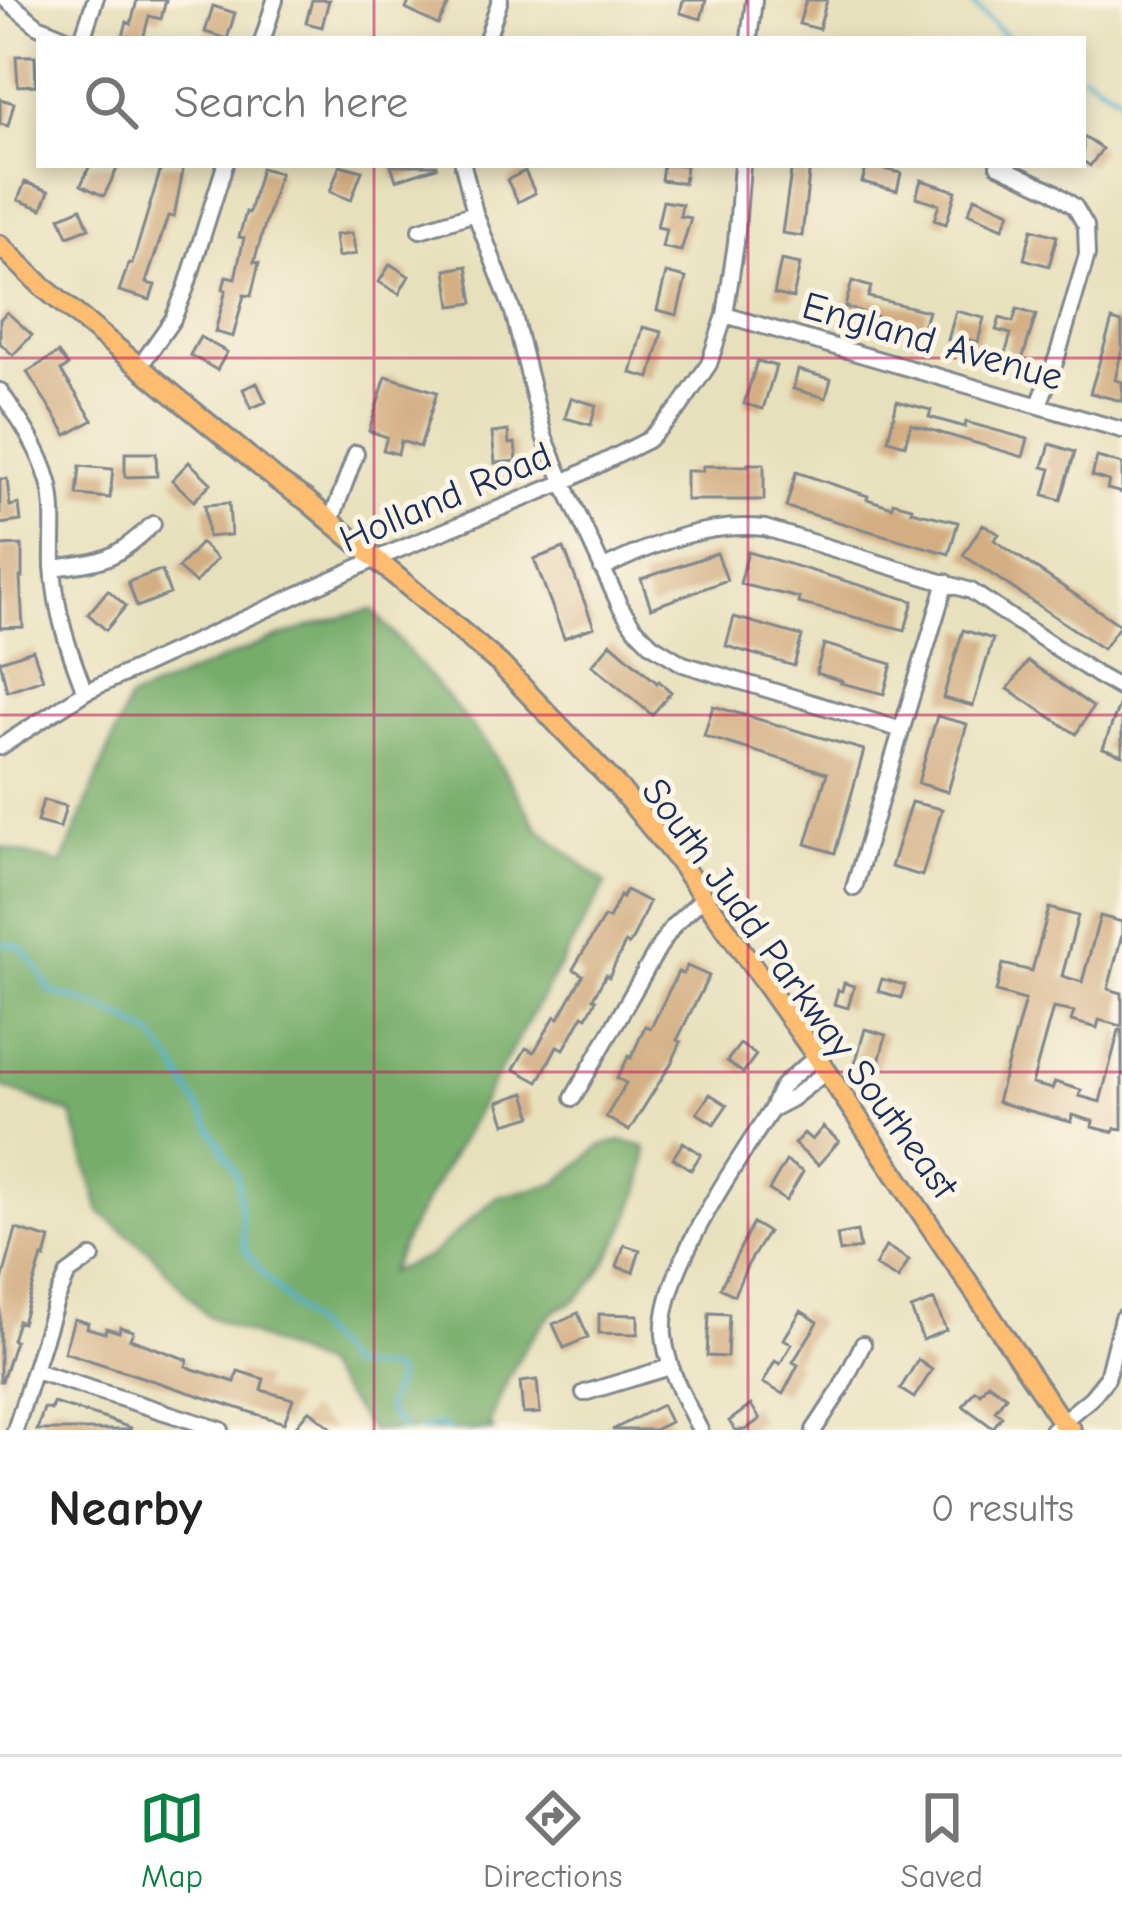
<!DOCTYPE html>
<html lang="en">
<head>
<meta charset="utf-8">
<style>
	body { margin:0; font-family:"Comic Neue",sans-serif; background:#f2f2f2; color:#222 }
	.list { margin:0; padding:0; list-style:none }
	h2 { display:flex; justify-content:space-between; align-items:center; height:156px; margin:0; padding:0 48px; font-size:51px }
	h2 small { font-size:39px; font-weight:400; color:#767676 }
	.icon { flex:none; width:66px; height:66px; fill:none; stroke:currentColor; stroke-width:2; stroke-linecap:round; stroke-linejoin:round }
	.map { position:relative; flex:none; width:1122px; height:1430px; overflow:hidden }
	.search { position:absolute; background:#fff; box-shadow:0 6px 18px #0003; left:36px; right:36px; top:36px; height:132px; display:flex; align-items:center; gap:30px; box-sizing:border-box; padding:0 42px; border-radius:0px; color:#767676; font-size:45px }
	.sheet { height:324px; background:#fff }
	nav { display:flex; justify-content:space-around; align-items:center; box-sizing:border-box; height:168px; border-top:3px solid #e0e0e0; background:#fff; font-size:33px; color:#767676 }
	nav a { display:grid; justify-items:center; gap:6px }
	nav .on { color:#0b8043 }
	.map>svg:first-child { display:block }
</style>
</head>
<body>
<div class="map">
<svg width="1122" height="1430" viewBox="0 0 1122 1430">
	<rect width="100%" height="100%" fill="#fcf5e5"/>
	<filter id="ink" filterUnits="userSpaceOnUse"><feTurbulence type="fractalNoise" baseFrequency=".00833" numOctaves="2"/><feDisplacementMap in="SourceGraphic" scale="24" xChannelSelector="R" yChannelSelector="G"/><feConvolveMatrix kernelMatrix="1 2 1 2 8 2 1 2 1" color-interpolation-filters="sRGB"/></filter>
	<filter id="wash" filterUnits="userSpaceOnUse"><feTurbulence type="fractalNoise" baseFrequency=".004" numOctaves="4" result="noise"/><feDisplacementMap in="SourceGraphic" scale="48" xChannelSelector="R" yChannelSelector="G"/><feGaussianBlur stdDeviation="2.7" result="paint"/><feColorMatrix in="noise" values="0 0 0 0 0 0 0 0 0 0 0 0 0 0 0 0 0 1.4 0 .05"/><feComposite in="paint" operator="in"/></filter>
	<g filter="url(#wash)">
		<rect width="100%" height="100%" fill="#e7e0bc"/>
		<path fill="#77ad6b" stroke="#496e64" stroke-width="3" d="M373 610 489 747 538 828 606 884 410 1229 389 1272 429 1257 497 1197 556 1184 602 1145 623 1141 645 1147C652 1185 607 1272 578 1298 571 1304 561 1306 554 1312 547 1318 541 1326 535 1333 514 1361 501 1393 489 1425L494 1430H370L321 1366 206 1315 150 1252 100 1212 72 1114 0 1086V847L62 864 129 700C208 666 289 627 373 610Z"/>
		<g fill="none" stroke-linecap="round" stroke-linejoin="round">
			<path stroke="#50b1cf" stroke-width="4.5" d="M968 0 1009 39
				M1083 74 1122 98
				M0 944C28 939 38 971 51 992L83 1001 125 1019 153 1036 173 1062 237 1174 244 1248 263 1274 341 1357 344 1364C357 1372 377 1366 394 1372L397 1377 386 1409 404 1430
				M419 1430 440 1424 449 1430"/>
		</g>
		<g id="blocks">
			<path fill="#d3ae83" d="M137 0H166L161 19 149 16 143 39H122L127 22 131 24Z
				M312 0H329L322 27 306 23Z
				M410 0H442L449 4 438 25 406 9Z
				M683 0H706L701 19 680 13Z
				M806 0H827L819 29 799 24Z
				M213 6 235 13 227 39 205 32Z
				M16 56H35L36 85 18 86Z
				M0 99 14 103 8 126 0 124Z
				M1083 136 1102 149 1090 166 1083 161Z
				M90 165H108L117 169 104 196 81 185Z
				M162 165H184L174 217 168 216 146 283 155 285 150 300 119 291 129 263 132 264Z
				M340 165 362 171 351 200 330 192Z
				M391 165H437V167L396 180Z
				M663 165H686L684 183 661 180Z
				M792 165H810L802 236 782 233Z
				M867 165 901 173 897 191 862 182Z
				M261 168 280 173 254 262 259 263 251 296 244 295 233 337 215 332 226 290 223 289 226 276 235 278 244 238 239 237 246 212 249 213Z
				M525 171 535 193 518 202 507 180Z
				M921 180 956 191 946 224 934 220 939 204 916 197Z
				M25 182 49 191 42 209 18 200Z
				M975 197 1010 212 1003 228 968 213Z
				M663 201 682 204 680 216 691 218 681 251 662 247 666 229 657 227Z
				M81 208 89 228 68 236 60 217Z
				M1032 229 1057 236 1049 266 1024 259Z
				M352 233 356 254 338 257 335 235Z
				M781 260 800 264 793 298 774 294Z
				M390 264 409 276 399 294 379 282Z
				M467 266 473 303 451 306 446 270Z
				M666 273 686 278 677 315 657 310Z
				M852 281 871 287 868 297 928 311 922 331 845 307Z
				M1017 309 1036 315 1022 360 1005 355 1011 334 996 330 1000 318 1013 322Z
				M956 311 984 318 978 342 962 338 961 343 948 340Z
				M7 312 32 335 13 355 0 343V319Z
				M1112 320 1122 323V349L1115 380 1122 382V401L1090 393Z
				M643 327 662 332 650 378 631 373Z
				M200 337 227 352 217 370 190 355Z
				M58 353 68 366 61 371 93 420 67 435 27 372Z
				M757 361 776 366 763 409 744 404Z
				M798 370 831 379 826 398 793 389Z
				M386 376 437 392 420 447 401 441 398 454 383 450 387 437 369 431Z
				M257 383 266 402 251 408 243 389Z
				M571 398 596 405 591 425 565 418Z
				M897 401 931 410 929 417 965 427 966 422 1028 439 1023 457 911 424 905 445 888 440Z
				M508 431 509 444 515 443 517 461 495 463 492 433Z
				M1050 444 1075 452 1061 500 1044 495 1051 469 1043 467Z
				M125 453H156L157 476 125 477Z
				M1097 457 1122 464V493L1107 489 1109 481 1092 476Z
				M189 462 211 483 194 501 172 480Z
				M748 464H764V500H686V471H703V466H748Z
				M80 466 113 469 110 498 77 495Z
				M796 472 868 496 867 499 892 507 893 502 912 507 911 511 958 522 949 554 786 507Z
				M0 479H7L10 506 19 504 21 521 0 524Z
				M229 503 231 535 208 537 205 505Z
				M983 524 999 534 994 540 1120 625 1103 649 963 555Z
				M201 543 217 559 195 583 178 568Z
				M22 545V577H20L23 627 0 628V546Z
				M564 548 594 627 564 638 534 559Z
				M748 552 913 601 905 630 798 603 799 598 740 584Z
				M717 553 727 580 651 608 641 579Z
				M158 571H162L170 594 137 607 128 582Z
				M108 590 126 606 106 630 88 614Z
				M734 617 802 636 794 666 726 646Z
				M963 630 993 639 973 706 943 698Z
				M611 643 657 683 659 681 671 692 652 715 592 665Z
				M824 644 892 664 884 694 841 683 842 681 816 673Z
				M33 650 43 679 7 691 0 661Z
				M1028 661 1093 707 1076 734 1008 689Z
				M1121 700H1122V755L1103 748Z
				M713 706 864 750 835 853 806 844 827 773 704 736Z
				M937 716 967 724 948 792 918 783Z
				M43 800 66 806 60 828 37 822Z
				M911 802 942 809 922 876 891 867Z
				M626 890 649 902 635 934 629 945 625 943 609 977 606 975 593 998 596 1000 587 1017 583 1015 564 1049 557 1046 538 1082 514 1069 526 1048 534 1052 555 1016 559 1018 583 975 573 969 604 917 609 919 620 896 622 898Z
				M1049 908 1078 916 1062 976 1082 982 1100 916 1122 922V935L1108 989 1122 993V1026L1099 1020 1097 1028 1071 1021 1074 1012 1053 1008 1032 1084 1052 1089 1055 1082 1081 1090 1079 1096 1100 1102 1119 1030H1122V1129L1115 1128 1113 1132 1092 1127 1093 1121 1072 1115 1071 1122 997 1102 1025 1000 996 992 1003 964 1032 971Z
				M687 966 709 976 677 1040 681 1042 672 1062 629 1131 606 1117 626 1083 617 1078 629 1056 631 1058 645 1026 651 1028 678 972 683 974Z
				M882 979 905 985 901 998 878 991Z
				M844 983 854 986 848 1008 834 1004 838 990 842 991Z
				M865 1029 886 1035 877 1070 855 1064Z
				M740 1044 756 1055 743 1073 727 1061Z
				M525 1093 532 1116 505 1124 498 1102Z
				M710 1094 727 1105 714 1124 697 1113Z
				M823 1127 839 1141 818 1165 794 1144 804 1133 812 1140Z
				M683 1142 701 1154 691 1170 673 1158Z
				M786 1161 803 1172 786 1201 769 1190Z
				M753 1223 768 1232 747 1266 734 1295 720 1288Z
				M16 1229 50 1239 45 1258 42 1257 22 1323 18 1321 12 1340 15 1341 2 1381H0V1289Z
				M857 1231 860 1248 840 1252 837 1235Z
				M624 1245 640 1250 633 1272 617 1267Z
				M886 1246 909 1260 898 1279 875 1266Z
				M934 1300 946 1330 923 1340 911 1309Z
				M801 1311 818 1322 793 1362 798 1365 783 1394 763 1383 775 1361 780 1364 792 1344 784 1339Z
				M578 1313 588 1337 564 1348 553 1324Z
				M709 1313 729 1314 727 1357 707 1356Z
				M599 1314 638 1315V1334L599 1333Z
				M74 1319 88 1323 87 1328 105 1333 106 1328 119 1332 120 1327 133 1331 130 1339 188 1360 186 1366 193 1369 235 1382 238 1371 264 1379 261 1390 293 1399 284 1423 64 1352Z
				M918 1360 932 1370 914 1398 900 1389Z
				M537 1380 540 1413 523 1414 520 1382Z
				M988 1383 1006 1396 995 1411 1002 1416 993 1428 963 1406 975 1390 980 1393Z
				M53 1403 103 1418 131 1428 130 1430H37L44 1408 51 1410Z
				M662 1405 670 1422 654 1430H612Z
				M751 1405 760 1419 745 1430H735L729 1421Z
				M309 1410 334 1430H293Z"/>
		</g>
	</g>
	<g filter="url(#ink)">
		<use href="#blocks" fill-opacity="0" stroke="#81888d" stroke-width="3"/>
		<g fill="none" stroke-linecap="round" stroke-linejoin="round">
			<defs>
				<path id="minor" d="M6 0 38 26 69 39
					M82 39 95 0
					M263 39 275 0
					M487 39 500 0
					M749 39 754 0
					M463 165 475 213 513 312 544 436 569 495 620 606 634 627 652 645 683 664 902 730
					M998 165 1053 191 1075 207 1086 226 1087 255 1057 357 1039 405
					M420 230 475 213
					M725 315 1122 430
					M140 366 173 319 186 288 225 165
					M0 391C19 419 40 449 49 482 56 509 52 538 53 566 56 614 68 648 85 692
					M331 521 356 453
					M53 568C105 561 113 561 153 524
					M602 569C655 543 706 522 765 528L971 591 1097 675 1122 689
					M0 747 85 692 376 559 564 482 648 440 680 407 709 364 725 315 736 243 742 165
					M854 888 946 582
					M573 1098 659 947 674 925 704 897
					M772 1109 791 1099 827 1071
					M35 1371 221 1430
					M584 1393 670 1367
					M15 1430 56 1301 68 1274 92 1257
					M700 1430C685 1400 667 1369 664 1335 659 1275 736 1163 770 1112 775 1104 777 1094 782 1087 791 1076 806 1066 817 1057
					M814 1430 839 1392 863 1344
					M1052 1430 1091 1398 1107 1378 1122 1318"/>
				<path id="highway" d="M0 245 43 287 278 481 306 500 500 664 619 788 677 859 817 1057 1061 1421 1071 1430"/>
			</defs>
			<use href="#minor" stroke="#81888d" stroke-width="20"/>
			<use href="#highway" stroke="#81888d" stroke-width="24"/>
			<use href="#minor" stroke="#fff" stroke-width="14"/>
			<use href="#highway" stroke="#fdbc6f" stroke-width="18"/>
		</g>
	</g>
	<path fill="none" stroke="#c2185b" stroke-width="3" stroke-opacity="0.55" d="M374 0V39M748 0V39M374 165V1430M748 165V1430M0 358H1122M0 715H1122M0 1072H1122"/>
	<g text-anchor="middle" stroke-width="10" stroke-linejoin="round" paint-order="stroke">
		<g font-size="39" fill="#1b2f5e" stroke="#fcf5e5">
			<text transform="translate(933 340) rotate(16)" y="14">England Avenue</text>
			<text transform="translate(445 496) rotate(-23)" y="14">Holland Road</text>
			<text transform="translate(801 988) rotate(54)" y="14">South Judd Parkway Southeast</text>
		</g>
	</g>
</svg>
<div class="search"><svg class="icon" aria-label="search" viewBox="0 0 24 24"><circle cx="10" cy="10" r="6"/><path d="M15 15l6 6"/></svg>Search here</div>
</div>
<section class="sheet">
<h2>Nearby<small>0 results</small></h2>
<ul class="list">
</ul>
</section>
<nav>
<a class="on"><svg class="icon" aria-label="map" viewBox="0 0 24 24"><path d="M3 6l6-2 6 2 6-2v14l-6 2-6-2-6 2zM9 4v14M15 6v14"/></svg>Map</a>
<a><svg class="icon" aria-label="directions" viewBox="0 0 24 24"><path d="M12 3l9 9-9 9-9-9zM9 14v-3h6M13 9l2 2-2 2"/></svg>Directions</a>
<a><svg class="icon" aria-label="saved" viewBox="0 0 24 24"><path d="M7 4h10v16l-5-4-5 4z"/></svg>Saved</a>
</nav>
</body>
</html>
